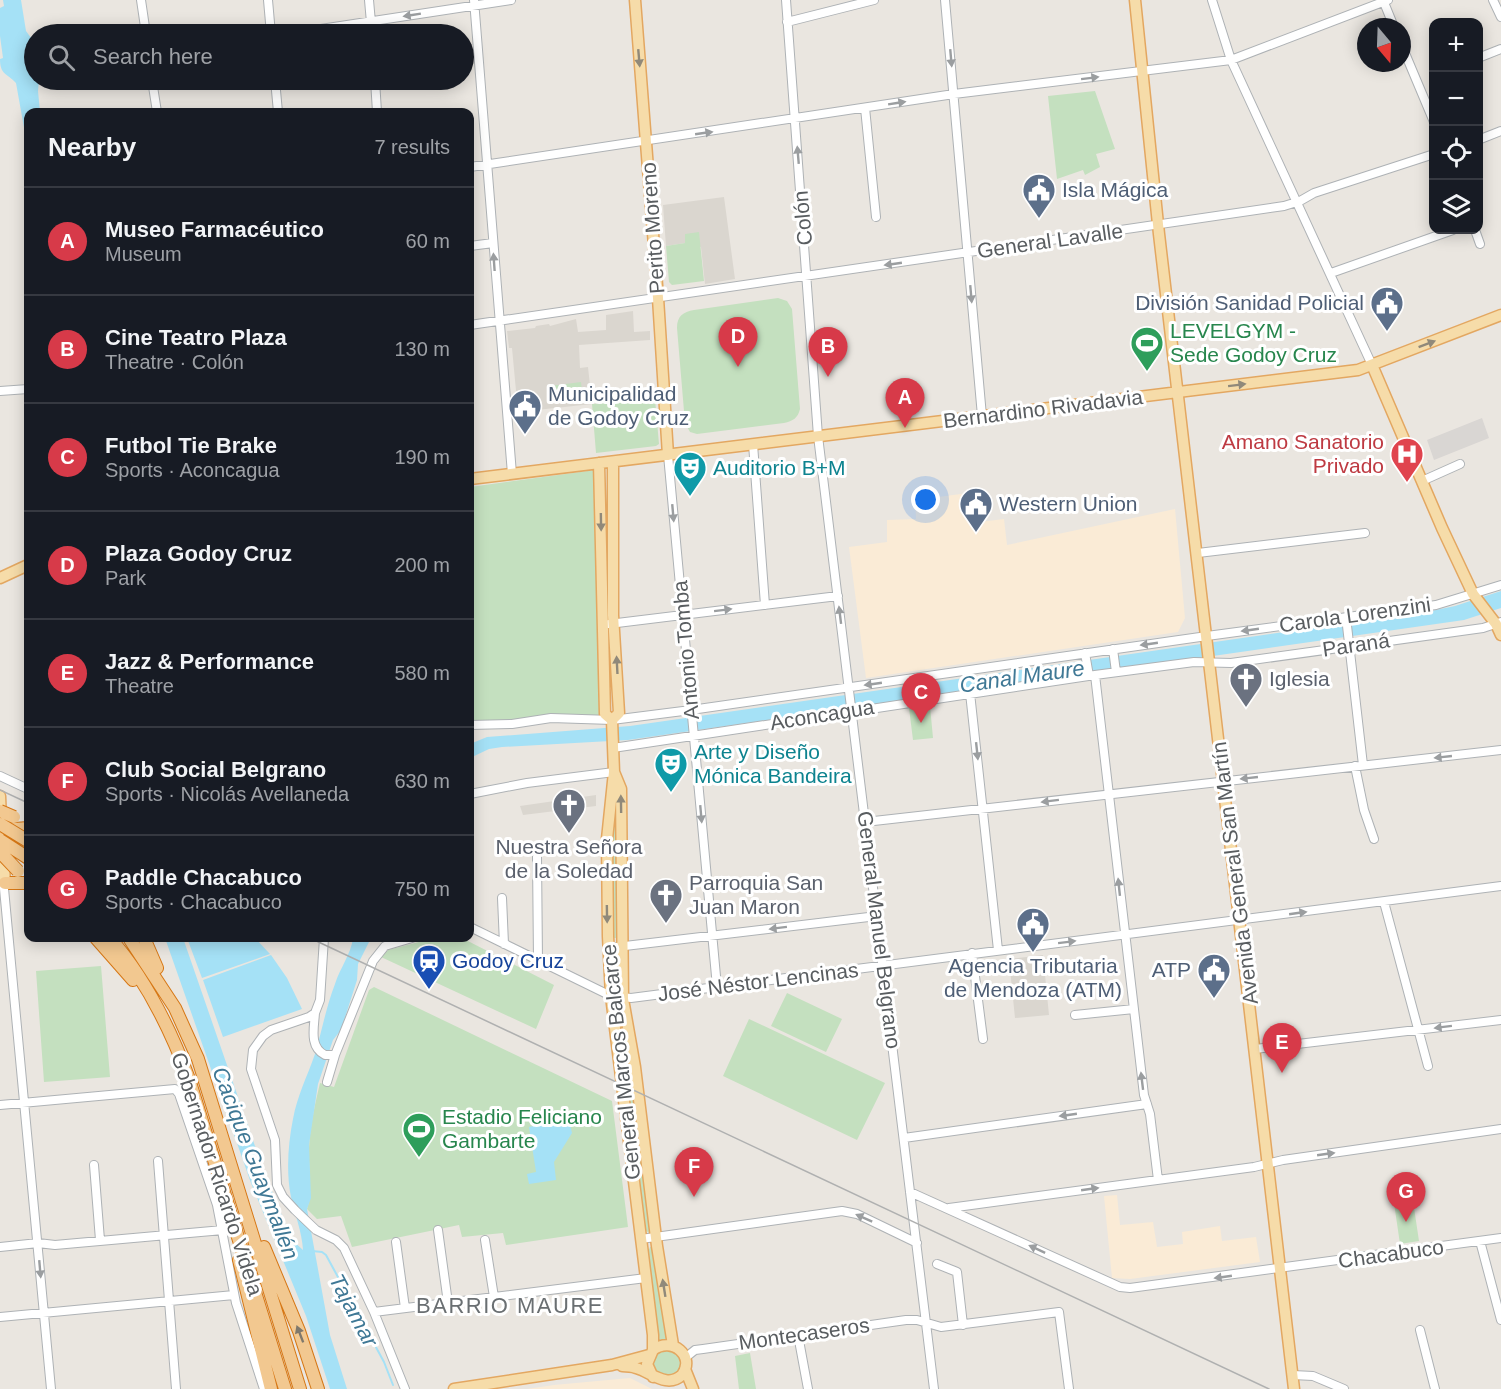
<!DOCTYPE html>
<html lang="en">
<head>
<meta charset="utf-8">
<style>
	body { margin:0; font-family:Arial,sans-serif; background:#242831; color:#f1f3f6 }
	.controls { position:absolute; right:18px; top:18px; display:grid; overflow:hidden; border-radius:12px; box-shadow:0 3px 15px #0003 }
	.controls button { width:54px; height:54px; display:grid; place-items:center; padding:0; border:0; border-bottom:2px solid #363941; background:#171b24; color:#f1f3f6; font:30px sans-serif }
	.compass { position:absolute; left:1357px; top:18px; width:54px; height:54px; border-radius:50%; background:#171b24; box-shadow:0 3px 15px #0003; rotate:161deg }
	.you { position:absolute; left:926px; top:500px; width:21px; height:21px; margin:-15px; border:4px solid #fff; border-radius:50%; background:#1a73e8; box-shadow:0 0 0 9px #1a73e833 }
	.badge { display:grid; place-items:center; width:39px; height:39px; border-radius:50%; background:#d73a49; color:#fff; font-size:20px; font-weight:700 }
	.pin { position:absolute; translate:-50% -50px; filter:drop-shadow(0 2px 3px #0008) }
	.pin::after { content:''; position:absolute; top:32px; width:21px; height:18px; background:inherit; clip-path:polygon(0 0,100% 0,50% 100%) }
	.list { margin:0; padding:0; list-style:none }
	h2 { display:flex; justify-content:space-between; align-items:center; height:78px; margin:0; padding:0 24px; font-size:26px }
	h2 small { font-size:20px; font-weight:400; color:#9ea1a6 }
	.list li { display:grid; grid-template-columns:39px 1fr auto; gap:18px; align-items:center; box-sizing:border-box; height:108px; padding:0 24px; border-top:2px solid #363941 }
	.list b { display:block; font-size:22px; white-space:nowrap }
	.list p { margin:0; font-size:20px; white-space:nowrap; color:#9ea1a6 }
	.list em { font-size:20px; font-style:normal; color:#9ea1a6 }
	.icon { flex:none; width:33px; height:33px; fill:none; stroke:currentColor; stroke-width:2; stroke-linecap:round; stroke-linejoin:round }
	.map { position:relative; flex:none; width:1501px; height:1389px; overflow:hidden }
	.search { position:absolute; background:#171b24; box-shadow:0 3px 15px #0003; left:24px; top:24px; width:450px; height:66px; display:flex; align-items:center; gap:15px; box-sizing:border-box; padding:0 21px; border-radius:33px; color:#9ea1a6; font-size:22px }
	.panel { position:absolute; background:#171b24; box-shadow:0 3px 15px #0003; left:24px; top:108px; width:450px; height:834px; border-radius:12px }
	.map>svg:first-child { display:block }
</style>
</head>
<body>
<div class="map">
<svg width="1501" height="1389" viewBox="0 0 1501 1389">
	<rect width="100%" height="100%" fill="#eae6e0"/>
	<path fill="#faebd6" d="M976 492 980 522 1004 519 1007 545 1175 509 1185 618 1178 632 866 678 849 547 887 542V520L916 519 915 500Z
		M1117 1195 1120 1225 1153 1222 1157 1247 1183 1244 1182 1232 1220 1226 1222 1241 1256 1237 1260 1262 1130 1279 1112 1278 1104 1196Z
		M630 1378 652 1389H527L554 1385Z"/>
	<path fill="#d9d6d3" d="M1482 418 1489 438 1434 460 1427 440Z"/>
	<path fill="#dad6cf" d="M724 197 735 279 705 284 701 247 685 243 666 246 663 205Z
		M633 311 634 332 650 331V340L579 345 580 368 588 367 592 404 518 412 512 348H509L507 331 535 328 536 326 549 324 550 326 576 319 578 332 606 330V315Z
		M596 795V806L523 815 520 806Z
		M1043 955 1049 1015 1015 1018 1009 959Z"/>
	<path fill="#c4e0bf" d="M1095 91 1115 149 1096 154 1100 167 1085 175 1083 170 1057 179 1048 96Z
		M699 232 704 281 672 285 669 282 666 246 685 243V234Z
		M778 298 787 301 792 309 800 409C798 418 793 421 784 423L697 434 690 432 685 423 677 328C677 316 683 312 694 310Z
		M581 382 583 399 552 403 550 386Z
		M655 399 659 444 656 446 596 453 592 404Z
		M595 470 600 720 470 725V487Z
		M930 706 933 738 913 740 909 708Z
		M616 796 617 938H613L612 832Z
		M434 938H462L554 985 536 1029 381 957 388 950Z
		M101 966 110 1077 44 1082 36 971Z
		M374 987 612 1101 628 1227 506 1245 503 1233 462 1237 459 1225 352 1247 341 1216 317 1219 307 1209C313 1190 308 1168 309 1148 310 1126 315 1104 320 1083L334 1087 369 990Z
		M787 993 842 1019 826 1052 771 1026Z
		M618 1008H620L631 1058 651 1232 649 1233 645 1230Z
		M749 1019 885 1083 857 1140 723 1076Z
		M1413 1201 1419 1241 1400 1244 1394 1203Z
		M650 1247H653L668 1339 658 1341 648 1252Z
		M653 1363a14 14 0 1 1 28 0a14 14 0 1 1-28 0Z
		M750 1353 756 1389H739L735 1356Z"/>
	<path fill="#a5e1f6" d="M3 0H21L26 31 34 42V80H39L38 91 40 112H28V150L16 83C7 73 0 75 0 59L3 58 0 36V8L4 6Z
		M1501 591V608L1464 620 628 740 502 747 489 749 470 758V744L487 737 630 726 1431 611 1455 606Z
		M165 938H183L264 1172 292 1240 303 1250C302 1232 295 1215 291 1197 286 1172 288 1144 293 1119 297 1096 307 1077 315 1054 322 1031 326 1007 335 984 340 968 351 954 353 938H371L358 964 357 980 341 1030 333 1040 318 1084 309 1145 311 1198 307 1209 330 1335 347 1389H330L306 1316 251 1183Z
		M187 938H255L270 954 202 978Z
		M271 955 287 978 302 1009 223 1037 203 980Z
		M559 1116 569 1120 572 1133 554 1162 556 1180 529 1184 527 1174 536 1172 529 1127 547 1123 554 1117Z"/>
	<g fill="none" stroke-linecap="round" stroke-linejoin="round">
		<path stroke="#a5e1f6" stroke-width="2" d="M312 1251 322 1252 326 1255 384 1362 393 1385"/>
		<defs>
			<path id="minor" d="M141 0 146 34
				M268 0 271 34
				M369 0 372 34
				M474 0 512 474
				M786 0 818 436 934 1389
				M945 0 982 416
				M1212 0 1231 60 1372 365
				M1383 0 1394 27
				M1493 0 1501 17
				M787 22 874 0
				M288 34 511 0
				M1402 46 1434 122
				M1478 58 1501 49
				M152 80 157 112
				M275 80 278 112
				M375 80 377 112
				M865 108 876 217
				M1478 140 1501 131
				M470 167 954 94 1231 60 1388 0
				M1475 230 1480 244
				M470 246 493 243
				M1331 273 1453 230
				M470 325 1284 206 1300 201 1314 193 1434 154
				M0 391 28 389
				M753 444 765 605
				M668 455 717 987
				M1422 481 1460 464
				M1198 553 1365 533
				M1346 617 1363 765
				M609 624 838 596
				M1113 649 1116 672
				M1085 653 1089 676
				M1095 675 1144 1095 1150 1114 1158 1180
				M970 693 998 950
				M470 725 512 724 551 718 612 720 691 710 1207 636 1436 605 1501 585
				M613 748 1095 675 1194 662 1231 663 1483 628 1501 622
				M1355 766 1364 810 1374 839
				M0 776 28 789
				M470 794 527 783 614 772
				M865 822 1501 750
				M537 857 538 961
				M3 878 51 1389
				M502 898 504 944
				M1384 902 1428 1066
				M470 927 611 996 631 998 1501 886
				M324 938 320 1000 315 1013 309 1017 271 1030 263 1036 253 1050 251 1069 275 1140 277 1185 283 1197 295 1210 316 1230 336 1240 344 1248 374 1312 405 1389
				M608 948 877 916
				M972 953 983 1039
				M315 1013C314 1028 309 1047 325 1055H335
				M1075 1015 1134 1009
				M1255 1049 1501 1020
				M327 1082 335 1055 373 961 385 946 412 938
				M0 1105 175 1089 179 1094 217 1205 236 1303 264 1389
				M904 1138 1147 1104
				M158 1161 176 1389
				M94 1165 100 1240
				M910 1192 1120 1287 1130 1288 1501 1238
				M949 1208 1254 1167 1283 1160 1501 1129
				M438 1230 448 1303
				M641 1239 842 1211 857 1214 917 1243
				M485 1240 494 1297
				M1480 1241 1501 1320
				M396 1242 405 1308
				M0 1247 38 1243 55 1245 223 1230
				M937 1264 957 1272 963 1325
				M374 1312 646 1278
				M0 1317 234 1295
				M1420 1330 1435 1389
				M798 1335 808 1389
				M685 1358 695 1350 703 1349 906 1320H917L941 1327 1059 1312 1069 1389
				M1293 1375 1313 1376 1344 1389"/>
			<path id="major" d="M635 0 658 298 668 455
				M1135 0 1159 234 1294 1389
				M1372 365 1442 528 1473 594 1496 624 1501 635
				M599 463 605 714 612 720 614 772 607 839 608 936 611 996 653 1335V1350
				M470 479 1358 370 1501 315
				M0 578 28 565
				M612 720 619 713 613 615V462
				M614 772 621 789 623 999 635 1067 657 1246 673 1345
				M0 796 1 819
				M3 853 5 883
				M622 1366C626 1366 631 1366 636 1368 651 1372 667 1389 682 1375 696 1356 672 1336 653 1350L647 1364 653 1377
				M685 1369 693 1389
				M454 1389 612 1365 649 1355"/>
			<path id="highway" d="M3 830 28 828
				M5 883H28
				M96 938 133 980
				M110 938C146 979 170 1028 189 1079L285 1389
				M129 938 175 1008 198 1059 300 1389
				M144 938 157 968
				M264 1247 299 1331 318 1389
				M239 1260 271 1389"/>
		</defs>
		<use href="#minor" stroke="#aeb2b5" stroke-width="10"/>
		<use href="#major" stroke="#e3a761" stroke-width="13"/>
		<use href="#highway" stroke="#d67715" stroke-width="14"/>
		<use href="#minor" stroke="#fff" stroke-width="8"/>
		<use href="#major" stroke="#f6dca9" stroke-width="10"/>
		<use href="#highway" stroke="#f2c890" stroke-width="12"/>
		<path stroke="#afb0b0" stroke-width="1.5" d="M0 790 28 803
			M310 938 1269 1389"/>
		<defs>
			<path id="highway-bridge" d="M0 811 14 817
				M0 824 28 841
				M0 840 28 858
				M0 852 18 871"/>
		</defs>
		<use href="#highway-bridge" stroke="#d67715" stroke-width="14" stroke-linecap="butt"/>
		<use href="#highway-bridge" stroke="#f2c890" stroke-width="12"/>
	</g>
	<defs><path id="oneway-solid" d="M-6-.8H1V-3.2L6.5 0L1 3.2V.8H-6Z" transform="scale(1.5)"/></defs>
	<g fill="#9b9ea0">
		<use href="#oneway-solid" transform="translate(412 15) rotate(171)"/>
		<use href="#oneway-solid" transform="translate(951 58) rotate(85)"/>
		<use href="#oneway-solid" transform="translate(1090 78) rotate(-7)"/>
		<use href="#oneway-solid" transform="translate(897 103) rotate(-9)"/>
		<use href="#oneway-solid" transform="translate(704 133) rotate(-8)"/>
		<use href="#oneway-solid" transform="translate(798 155) rotate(-95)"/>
		<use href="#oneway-solid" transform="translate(494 262) rotate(-94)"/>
		<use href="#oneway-solid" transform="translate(893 264) rotate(172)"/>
		<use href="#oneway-solid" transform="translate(971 294) rotate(85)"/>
		<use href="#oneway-solid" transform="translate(673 513) rotate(85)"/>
		<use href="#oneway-solid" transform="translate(723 610) rotate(-7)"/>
		<use href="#oneway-solid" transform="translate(840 615) rotate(-97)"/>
		<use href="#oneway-solid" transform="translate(1250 630) rotate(172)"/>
		<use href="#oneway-solid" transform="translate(1149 644) rotate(172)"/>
		<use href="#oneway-solid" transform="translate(873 684) rotate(172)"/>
		<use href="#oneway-solid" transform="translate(977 751) rotate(84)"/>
		<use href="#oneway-solid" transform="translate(1443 757) rotate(174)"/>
		<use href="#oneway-solid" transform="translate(1249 778) rotate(174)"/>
		<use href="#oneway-solid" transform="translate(1050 801) rotate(173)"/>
		<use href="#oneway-solid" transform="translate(701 814) rotate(85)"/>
		<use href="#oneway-solid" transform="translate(1119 887) rotate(-96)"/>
		<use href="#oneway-solid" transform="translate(1298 913) rotate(-8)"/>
		<use href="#oneway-solid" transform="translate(778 928) rotate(173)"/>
		<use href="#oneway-solid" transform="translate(1067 942) rotate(-7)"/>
		<use href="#oneway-solid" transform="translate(1443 1027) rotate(173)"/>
		<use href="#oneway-solid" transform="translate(1142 1081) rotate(-97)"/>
		<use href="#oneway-solid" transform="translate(1068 1115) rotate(172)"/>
		<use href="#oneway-solid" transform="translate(1326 1154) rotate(-8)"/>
		<use href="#oneway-solid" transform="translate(1090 1189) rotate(-8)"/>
		<use href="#oneway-solid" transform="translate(864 1218) rotate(-156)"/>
		<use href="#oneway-solid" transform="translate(1037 1249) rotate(-155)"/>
		<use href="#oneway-solid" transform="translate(40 1269) rotate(85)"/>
		<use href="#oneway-solid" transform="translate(1223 1277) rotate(172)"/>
	</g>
	<g fill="#90897a">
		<use href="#oneway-solid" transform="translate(639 58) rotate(85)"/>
		<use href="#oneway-solid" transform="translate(1427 344) rotate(-21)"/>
		<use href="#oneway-solid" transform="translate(1237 385) rotate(-7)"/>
		<use href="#oneway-solid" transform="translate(601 522) rotate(89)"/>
		<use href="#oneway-solid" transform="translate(617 665) rotate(-93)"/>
		<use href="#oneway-solid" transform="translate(621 804) rotate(-91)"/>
		<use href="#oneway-solid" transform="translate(607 914) rotate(89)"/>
		<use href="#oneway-solid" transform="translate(664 1288) rotate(-99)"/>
	</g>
	<use fill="#7f786c" href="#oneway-solid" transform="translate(300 1334) rotate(-111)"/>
	<defs>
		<symbol id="civic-pin" viewBox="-11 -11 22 30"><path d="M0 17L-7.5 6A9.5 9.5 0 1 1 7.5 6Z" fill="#5c6f8a" stroke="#fff"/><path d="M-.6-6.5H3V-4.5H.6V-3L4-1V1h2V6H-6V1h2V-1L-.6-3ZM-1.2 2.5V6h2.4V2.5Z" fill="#fff"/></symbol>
		<symbol id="stadium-pin" viewBox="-11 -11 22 30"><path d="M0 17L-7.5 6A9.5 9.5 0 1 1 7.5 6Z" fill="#2e9e5b" stroke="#fff"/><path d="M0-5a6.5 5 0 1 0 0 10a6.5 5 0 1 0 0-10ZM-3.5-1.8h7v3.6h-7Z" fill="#fff"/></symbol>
		<symbol id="hospital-pin" viewBox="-11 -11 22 30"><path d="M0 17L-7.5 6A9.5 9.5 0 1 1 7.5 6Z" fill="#e0444e" stroke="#fff"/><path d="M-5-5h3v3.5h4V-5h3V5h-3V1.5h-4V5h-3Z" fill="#fff"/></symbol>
		<symbol id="theatre-pin" viewBox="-11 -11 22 30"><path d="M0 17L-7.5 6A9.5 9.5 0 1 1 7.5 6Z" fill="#0f9aa8" stroke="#fff"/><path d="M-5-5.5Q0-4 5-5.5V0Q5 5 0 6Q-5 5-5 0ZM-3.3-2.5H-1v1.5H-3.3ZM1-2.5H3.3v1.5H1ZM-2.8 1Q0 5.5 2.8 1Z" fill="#fff"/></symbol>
		<symbol id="church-pin" viewBox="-11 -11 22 30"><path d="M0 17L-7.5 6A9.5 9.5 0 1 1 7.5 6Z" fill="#6b7280" stroke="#fff"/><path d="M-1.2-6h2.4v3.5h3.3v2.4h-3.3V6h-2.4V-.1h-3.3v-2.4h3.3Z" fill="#fff"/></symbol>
		<symbol id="station-pin" viewBox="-11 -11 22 30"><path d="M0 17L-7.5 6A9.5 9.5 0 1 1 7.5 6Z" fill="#1a4fb4" stroke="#fff"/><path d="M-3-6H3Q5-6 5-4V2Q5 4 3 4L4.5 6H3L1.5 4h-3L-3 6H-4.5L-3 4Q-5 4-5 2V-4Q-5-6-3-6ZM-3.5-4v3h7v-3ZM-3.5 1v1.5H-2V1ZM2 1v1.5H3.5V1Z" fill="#fff"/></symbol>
	</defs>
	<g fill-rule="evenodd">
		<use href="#civic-pin" x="1020" y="171" width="38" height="52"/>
		<use href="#civic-pin" x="1368" y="284" width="38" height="52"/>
		<use href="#stadium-pin" x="1128" y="324" width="38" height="52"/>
		<use href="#civic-pin" x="506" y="387" width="38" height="52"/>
		<use href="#hospital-pin" x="1388" y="435" width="38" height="52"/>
		<use href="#theatre-pin" x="671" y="449" width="38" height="52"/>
		<use href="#civic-pin" x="957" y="485" width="38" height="52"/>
		<use href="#church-pin" x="1227" y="660" width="38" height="52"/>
		<use href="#theatre-pin" x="652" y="745" width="38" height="52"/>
		<use href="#church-pin" x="550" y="786" width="38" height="52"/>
		<use href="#church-pin" x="647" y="876" width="38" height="52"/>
		<use href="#civic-pin" x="1014" y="905" width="38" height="52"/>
		<use href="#station-pin" x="410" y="942" width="38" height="52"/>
		<use href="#civic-pin" x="1195" y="951" width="38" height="52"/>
		<use href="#stadium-pin" x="400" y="1110" width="38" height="52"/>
	</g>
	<g text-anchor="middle" stroke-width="6" stroke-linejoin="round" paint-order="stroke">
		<g font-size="21" fill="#4e5e75" stroke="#fff" text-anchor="start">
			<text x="1062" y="197">Isla Mágica</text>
			<text x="1364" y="310" text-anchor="end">División Sanidad Policial</text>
			<text x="548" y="401">Municipalidad<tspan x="548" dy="24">de Godoy Cruz</tspan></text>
			<text x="999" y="511">Western Union</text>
			<text x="1033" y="973" text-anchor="middle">Agencia Tributaria<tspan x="1033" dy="24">de Mendoza (ATM)</tspan></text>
			<text x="1191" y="977" text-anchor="end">ATP</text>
		</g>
		<g font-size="21" fill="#595d60" stroke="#fff">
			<text transform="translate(803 218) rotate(-95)" y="7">Colón</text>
			<text transform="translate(653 228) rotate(-94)" y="7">Perito Moreno</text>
			<text transform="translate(1050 241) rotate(-8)" y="7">General Lavalle</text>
			<text transform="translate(1043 409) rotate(-7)" y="7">Bernardino Rivadavia</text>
			<text transform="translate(1355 615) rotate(-8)" y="7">Carola Lorenzini</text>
			<text transform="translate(1356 645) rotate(-8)" y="7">Paraná</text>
			<text transform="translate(686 650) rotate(-95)" y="7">Antonio Tomba</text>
			<text transform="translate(822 715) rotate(-9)" y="7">Aconcagua</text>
			<text transform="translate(1235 873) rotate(-97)" y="7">Avenida General San Martín</text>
			<text transform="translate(879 930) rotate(83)" y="7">General Manuel Belgrano</text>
			<text transform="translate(758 982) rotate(-7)" y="7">José Néstor Lencinas</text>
			<text transform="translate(621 1062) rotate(-96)" y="7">General Marcos Balcarce</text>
			<text transform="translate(217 1174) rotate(72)" y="7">Gobernador Ricardo Videla</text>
			<text transform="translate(1391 1254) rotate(-8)" y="7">Chacabuco</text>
			<text transform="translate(804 1334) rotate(-8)" y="7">Montecaseros</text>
		</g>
		<g font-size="21" fill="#27864d" stroke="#fff" text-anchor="start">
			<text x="1170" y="338">LEVELGYM -<tspan x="1170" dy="24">Sede Godoy Cruz</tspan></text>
			<text x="442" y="1124">Estadio Feliciano<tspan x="442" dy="24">Gambarte</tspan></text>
		</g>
		<g font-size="21" fill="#be3a42" stroke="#fff" text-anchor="end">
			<text x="1384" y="449">Amano Sanatorio<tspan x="1384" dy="24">Privado</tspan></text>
		</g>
		<g font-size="21" fill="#0d838f" stroke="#fff" text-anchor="start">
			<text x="713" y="475">Auditorio B+M</text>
			<text x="694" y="759">Arte y Diseño<tspan x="694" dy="24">Mónica Bandeira</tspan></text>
		</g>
		<g font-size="21" fill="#5b616d" stroke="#fff" text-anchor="start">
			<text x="1269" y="686">Iglesia</text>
			<text x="569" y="854" text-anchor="middle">Nuestra Señora<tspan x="569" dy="24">de la Soledad</tspan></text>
			<text x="689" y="890">Parroquia San<tspan x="689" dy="24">Juan Maron</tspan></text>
		</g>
		<g font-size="21" fill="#164399" stroke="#fff" text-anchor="start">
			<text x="452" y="968">Godoy Cruz</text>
		</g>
		<g font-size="22" font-style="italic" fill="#3f7895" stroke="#fff">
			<text transform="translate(1022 676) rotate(-8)" y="8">Canal Maure</text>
			<text transform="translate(256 1163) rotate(69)" y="8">Cacique Guaymallén</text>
			<text transform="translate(354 1310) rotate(62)" y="8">Tajamar</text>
		</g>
		<g font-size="22" letter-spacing="1.5" fill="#6a6f72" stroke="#fff">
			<text x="510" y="1313">BARRIO MAURE</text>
		</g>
	</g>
</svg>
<div class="controls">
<button>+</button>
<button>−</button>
<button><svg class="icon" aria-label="locate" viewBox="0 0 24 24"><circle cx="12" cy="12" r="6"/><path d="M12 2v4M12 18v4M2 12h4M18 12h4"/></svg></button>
<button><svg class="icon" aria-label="layers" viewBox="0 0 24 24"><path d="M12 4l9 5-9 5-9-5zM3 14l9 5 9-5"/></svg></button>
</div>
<svg class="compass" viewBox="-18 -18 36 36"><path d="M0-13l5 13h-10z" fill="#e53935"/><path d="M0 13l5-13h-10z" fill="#9ea1a6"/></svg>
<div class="you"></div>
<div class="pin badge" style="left:905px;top:428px">A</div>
<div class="pin badge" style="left:828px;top:377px">B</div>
<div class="pin badge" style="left:921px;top:723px">C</div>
<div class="pin badge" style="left:738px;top:367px">D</div>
<div class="pin badge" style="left:1282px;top:1073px">E</div>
<div class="pin badge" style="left:694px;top:1197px">F</div>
<div class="pin badge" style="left:1406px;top:1222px">G</div>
<div class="search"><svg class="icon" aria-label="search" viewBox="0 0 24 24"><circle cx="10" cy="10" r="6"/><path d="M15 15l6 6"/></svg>Search here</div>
<section class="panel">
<h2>Nearby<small>7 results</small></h2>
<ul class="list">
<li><span class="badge">A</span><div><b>Museo Farmacéutico</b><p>Museum</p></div><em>60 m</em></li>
<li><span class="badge">B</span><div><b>Cine Teatro Plaza</b><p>Theatre · Colón</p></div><em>130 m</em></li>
<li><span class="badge">C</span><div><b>Futbol Tie Brake</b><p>Sports · Aconcagua</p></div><em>190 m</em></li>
<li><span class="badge">D</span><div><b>Plaza Godoy Cruz</b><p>Park</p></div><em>200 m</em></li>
<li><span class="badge">E</span><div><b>Jazz &amp; Performance</b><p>Theatre</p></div><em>580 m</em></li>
<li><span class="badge">F</span><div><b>Club Social Belgrano</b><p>Sports · Nicolás Avellaneda</p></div><em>630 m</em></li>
<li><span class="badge">G</span><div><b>Paddle Chacabuco</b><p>Sports · Chacabuco</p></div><em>750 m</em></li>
</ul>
</section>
</div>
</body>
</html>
